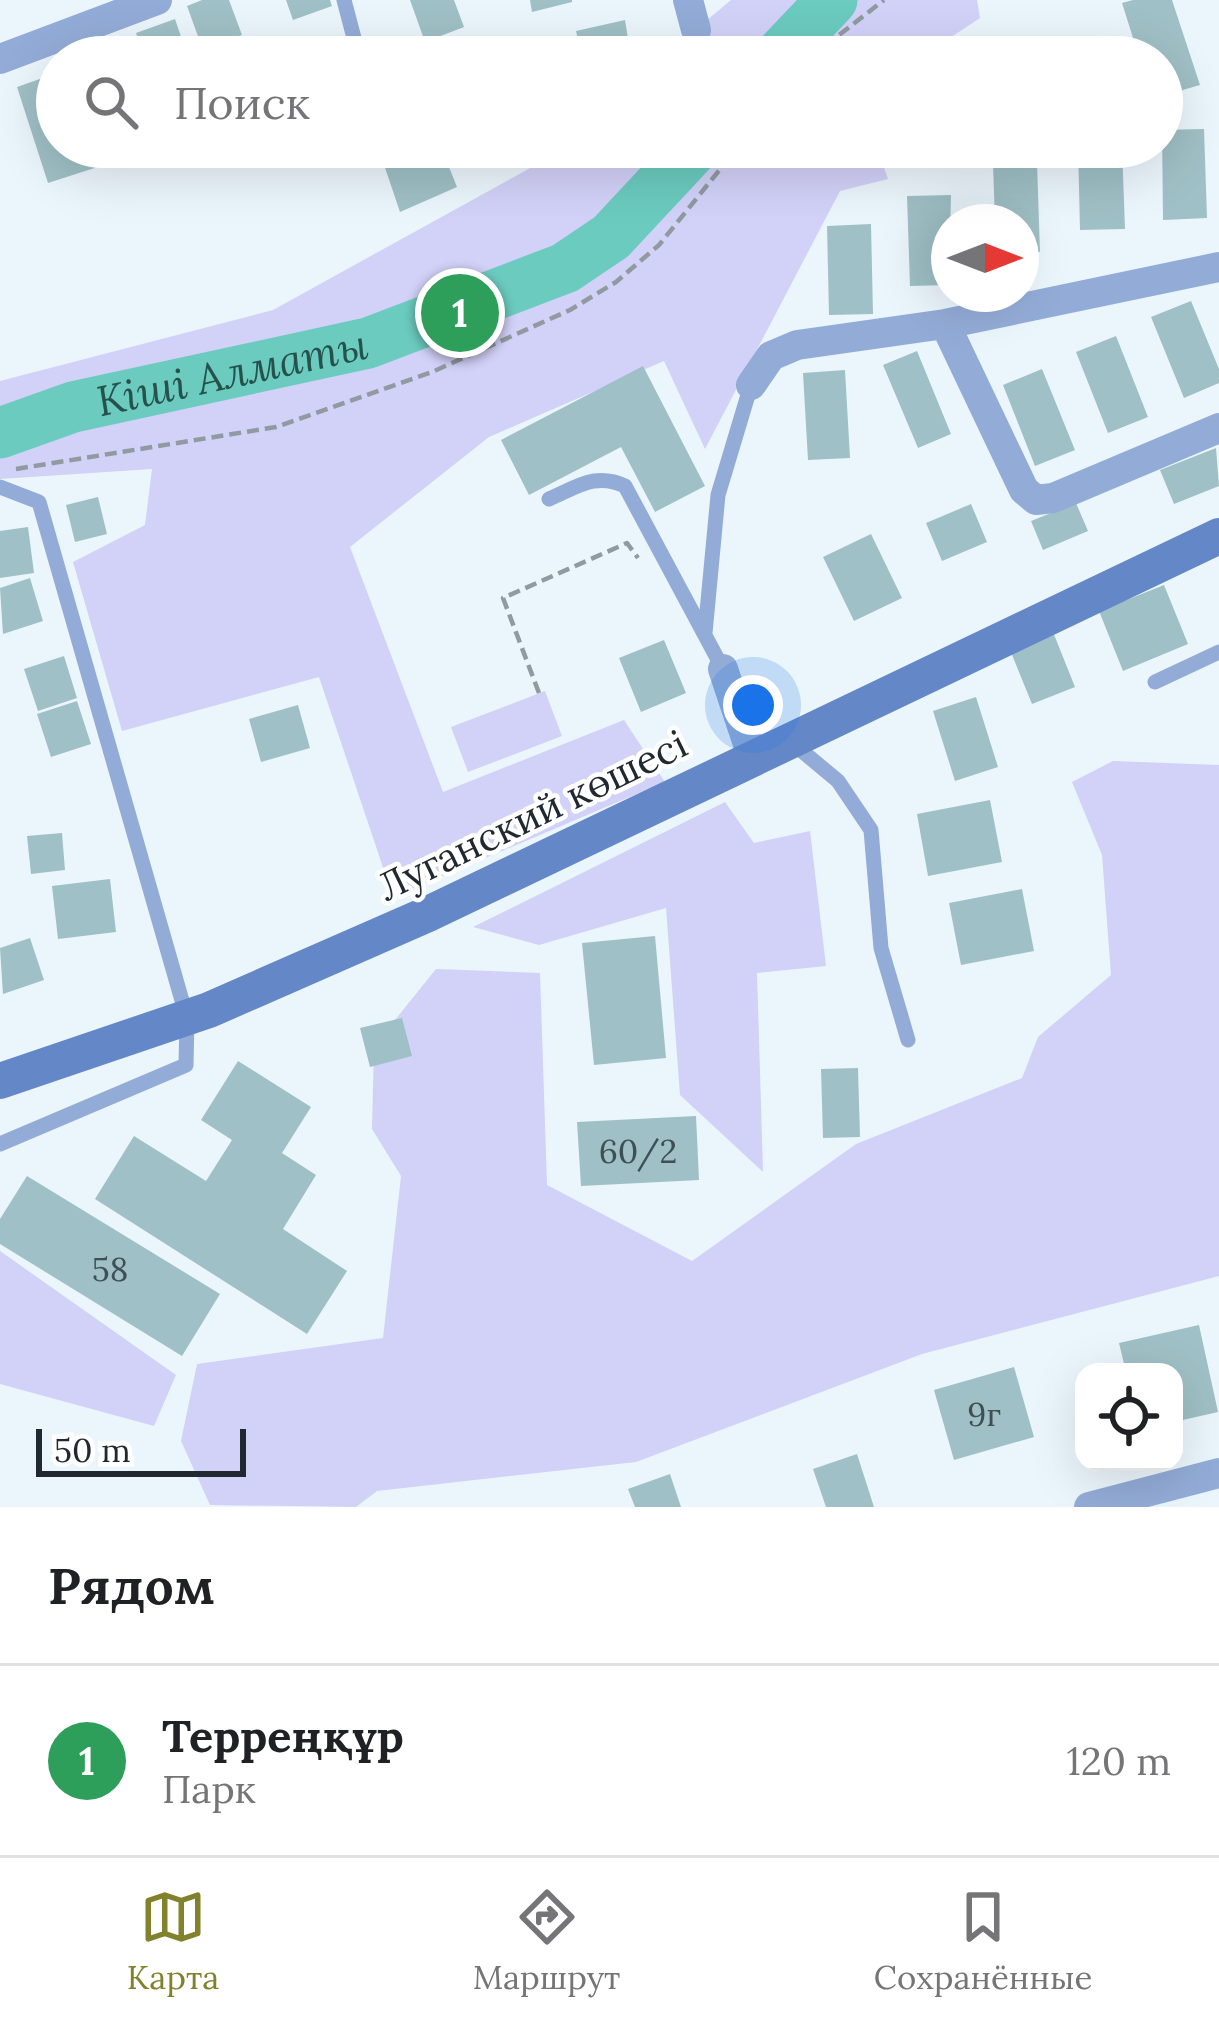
<!DOCTYPE html>
<html lang="ru">
<head>
<meta charset="utf-8">
<style>
	body { margin:0; font-family:Lora,serif; background:#f6f6f6; color:#202124 }
	.controls { position:absolute; right:36px; bottom:36px; display:grid; overflow:hidden; border-radius:24px; box-shadow:0 12px 48px #0002 }
	.controls button { width:108px; height:108px; display:grid; place-items:center; padding:0; border:0; border-bottom:3px solid #e0e0e0; background:#fff; color:#202124; font:60px sans-serif }
	.compass { position:absolute; left:931px; top:204px; width:108px; height:108px; border-radius:50%; background:#fff; box-shadow:0 12px 48px #0002; rotate:90deg }
	.scale { position:absolute; left:36px; bottom:30px; width:210px; box-sizing:border-box; padding-left:12px; border:6px solid #1f292f; border-top:0; font-size:33px; line-height:42px; white-space:nowrap; color:#1f292f; -webkit-text-stroke:9px #fff; paint-order:stroke }
	.you { position:absolute; left:753px; top:705px; width:42px; height:42px; margin:-30px; border:9px solid #fff; border-radius:50%; background:#1a73e8; box-shadow:0 0 0 18px #1a73e833 }
	.badge { display:grid; place-items:center; width:78px; height:78px; border-radius:50%; background:#82822c; color:#fff; font-size:39px; font-weight:700 }
	.pin { position:absolute; translate:-50% -50%; border:6px solid #fff; box-shadow:0 3px 12px #0006 }
	.list { margin:0; padding:0; list-style:none }
	h2 { display:flex; justify-content:space-between; align-items:center; height:156px; margin:0; padding:0 48px; font-size:51px }
	h2 small { font-size:39px; font-weight:400; color:#757577 }
	.list li { display:grid; grid-template-columns:78px 1fr auto; gap:36px; align-items:center; box-sizing:border-box; height:192px; padding:0 48px; border-top:3px solid #e0e0e0 }
	.list b { display:block; font-size:45px; white-space:nowrap }
	.list p { margin:0; font-size:39px; white-space:nowrap; color:#757577 }
	.list em { font-size:39px; font-style:normal; color:#757577 }
	.icon { flex:none; width:66px; height:66px; fill:none; stroke:currentColor; stroke-width:2; stroke-linecap:round; stroke-linejoin:round }
	.map { position:relative; flex:none; width:1219px; height:1507px; overflow:hidden }
	.search { position:absolute; background:#fff; box-shadow:0 12px 48px #0002; left:36px; right:36px; top:36px; height:132px; display:flex; align-items:center; gap:30px; box-sizing:border-box; padding:0 42px; border-radius:66px; color:#757577; font-size:45px }
	.sheet { height:348px; background:#fff }
	nav { display:flex; justify-content:space-around; align-items:center; box-sizing:border-box; height:168px; border-top:3px solid #e0e0e0; background:#fff; font-size:33px; color:#757577 }
	nav a { display:grid; justify-items:center; gap:6px }
	nav .on { color:#82822c }
	.map>svg:first-child { display:block }
</style>
</head>
<body>
<div class="map">
<svg width="1219" height="1507" viewBox="0 0 1219 1507">
	<rect width="100%" height="100%" fill="#ebf6fc"/>
	<path fill="#d2d1f8" d="M731 0H977L980 18 921 57H663Z
		M556 147H877L888 179 840 191 705 449 664 361 489 437 350 547 443 792 624 720 665 782 393 897 319 677 122 731 73 562 145 525 152 469 0 479V381L273 310 532 167Z
		M545 691 562 736 468 772 451 727Z
		M1113 761 1219 765V1276L922 1354 636 1462 377 1491 356 1507 210 1505 181 1441 197 1364 383 1338 401 1176 372 1129 374 1046 436 969 540 973 547 1185 692 1261 856 1144 1022 1078 1038 1037 1111 975 1102 855 1072 782Z
		M725 802 754 843 810 831 826 966 757 973 763 1172 680 1095 666 908 539 945 473 927Z
		M0 1251 176 1375 154 1426 0 1384Z"/>
	<g fill="none" stroke-linecap="round" stroke-linejoin="round">
		<g stroke="#6bcbbf" stroke-width="51">
			<path d="M778 57 832 0"/>
			<path id="s1" d="M0 433 73 407 368 343 565 268 611 237 695 147"/>
		</g>
	</g>
	<path fill="#9fc0c6" d="M202 0H229L242 35 203 50 187 6Z
		M286 0H330L332 6 293 20Z
		M410 0H454L464 27 425 42Z
		M530 0H572V2L532 12Z
		M1133 0H1172L1200 85 1162 96V57H1139L1122 3Z
		M175 19 188 57H144L136 33Z
		M625 20 631 57H582L576 31Z
		M57 73V147H101L107 164 48 183 17 87Z
		M1204 129 1207 218 1163 220 1162 130Z
		M378 147H441L457 187 400 212Z
		M482 147H517L487 160Z
		M1078 147H1122L1125 229 1080 230Z
		M1037 163 1040 252 1021 253V222H995L993 164Z
		M951 195 949 285 910 286 907 196Z
		M871 224 873 314 829 315 827 226Z
		M1191 301 1219 369V383L1184 398 1151 317Z
		M1116 336 1148 417 1108 433 1076 352Z
		M917 351 951 434 918 448 883 365Z
		M643 366 705 486 655 512 621 447 529 495 501 440Z
		M1042 369 1075 450 1035 466 1003 385Z
		M845 370 850 458 808 460 803 373Z
		M1216 448 1219 486 1174 504 1160 470Z
		M98 497 107 534 75 542 66 505Z
		M1076 503 1088 531 1043 550 1031 521Z
		M971 504 987 542 942 561 926 523Z
		M28 527 34 573 0 578V531Z
		M871 534 902 598 854 621 823 557Z
		M30 578 43 621 3 634 0 588Z
		M1164 585 1188 644 1123 671 1099 611Z
		M1051 627 1075 687 1032 704 1008 645Z
		M664 640 686 693 641 712 619 658Z
		M64 656 77 698 38 711 24 669Z
		M976 697 998 767 955 781 933 711Z
		M77 701 91 744 51 757 37 714Z
		M298 705 310 748 261 762 249 719Z
		M990 800 1002 862 928 876 917 814Z
		M62 833 65 870 31 874 27 836Z
		M110 879 116 932 58 939 52 886Z
		M1022 889 1034 951 961 965 949 903Z
		M655 936 666 1058 594 1065 582 943Z
		M30 938 44 980 3 994 0 948Z
		M402 1018 412 1056 370 1067 360 1028Z
		M238 1061 311 1107 282 1153 316 1175 283 1229 347 1271 307 1334 95 1199 134 1136 206 1181 232 1140 201 1120Z
		M858 1068 860 1137 823 1138 821 1069Z
		M696 1116 699 1180 581 1186 577 1122Z
		M27 1176 220 1294 182 1356 0 1244V1219Z
		M1199 1325 1218 1412 1174 1422V1372H1126L1119 1343Z
		M1014 1367 1034 1437 954 1460 934 1390Z
		M857 1454 874 1507H826L813 1469Z
		M670 1474 681 1507H635L628 1489Z"/>
	<g fill="none" stroke-linecap="round" stroke-linejoin="round">
		<path stroke="#909aa0" stroke-width="4.5" stroke-dasharray="12 6" stroke-linecap="butt" d="M811 57 884 0
			M16 469 276 427 432 372 570 310 616 282 659 245 738 147
			M539 693 503 598 627 543 638 558"/>
		<path stroke="#93acd7" stroke-width="15" d="M344 0 359 57
			M0 487 39 502 187 1018 186 1065 0 1144
			M549 499C577 487 596 472 625 486L723 669
			M705 633 718 495 751 385
			M1155 682 1219 652
			M790 741 838 781 871 830 881 948 908 1040"/>
		<path stroke="#93acd7" stroke-width="30" d="M688 0 696 30
			M0 59 157 0
			M945 324 1024 490 1036 500 1053 498 1219 428
			M751 385 771 356 797 345 945 324 1219 267
			M723 669 752 756
			M1089 1507 1219 1473"/>
		<path stroke="#6488c7" stroke-width="36" d="M0 1081 209 1010 428 914 1219 536"/>
	</g>
	<g text-anchor="middle" stroke-width="9" stroke-linejoin="round" paint-order="stroke">
		<g font-size="33" fill="#3f4f55">
			<text x="638" y="1163">60/2</text>
			<text x="110" y="1281">58</text>
			<text x="984" y="1426">9г</text>
		</g>
		<g font-size="39" fill="#1f292f" stroke="#fff">
			<text transform="translate(532 815) rotate(-26)" y="14">Луганский көшесі</text>
		</g>
		<g font-size="42" font-style="italic" fill="#26524d" stroke="#fff">
			<text dy="15" stroke="none"><textPath href="#s1" startOffset="240">Кіші Алматы</textPath></text>
		</g>
	</g>
</svg>
<div class="controls">
<button><svg class="icon" aria-label="locate" viewBox="0 0 24 24"><circle cx="12" cy="12" r="6"/><path d="M12 2v4M12 18v4M2 12h4M18 12h4"/></svg></button>
</div>
<svg class="compass" viewBox="-18 -18 36 36"><path d="M0-13l5 13h-10z" fill="#e53935"/><path d="M0 13l5-13h-10z" fill="#757577"/></svg>
<div class="scale">50 m</div>
<div class="you"></div>
<div class="pin badge" style="left:460px;top:313px;background:#2e9e5b">1</div>
<div class="search"><svg class="icon" aria-label="search" viewBox="0 0 24 24"><circle cx="10" cy="10" r="6"/><path d="M15 15l6 6"/></svg>Поиск</div>
</div>
<section class="sheet">
<h2>Рядом<small></small></h2>
<ul class="list">
<li><span class="badge" style="background:#2e9e5b">1</span><div><b>Терреңқұр</b><p>Парк</p></div><em>120 m</em></li>
</ul>
</section>
<nav>
<a class="on"><svg class="icon" aria-label="map" viewBox="0 0 24 24"><path d="M3 6l6-2 6 2 6-2v14l-6 2-6-2-6 2zM9 4v14M15 6v14"/></svg>Карта</a>
<a><svg class="icon" aria-label="directions" viewBox="0 0 24 24"><path d="M12 3l9 9-9 9-9-9zM9 14v-3h6M13 9l2 2-2 2"/></svg>Маршрут</a>
<a><svg class="icon" aria-label="saved" viewBox="0 0 24 24"><path d="M7 4h10v16l-5-4-5 4z"/></svg>Сохранённые</a>
</nav>
</body>
</html>
